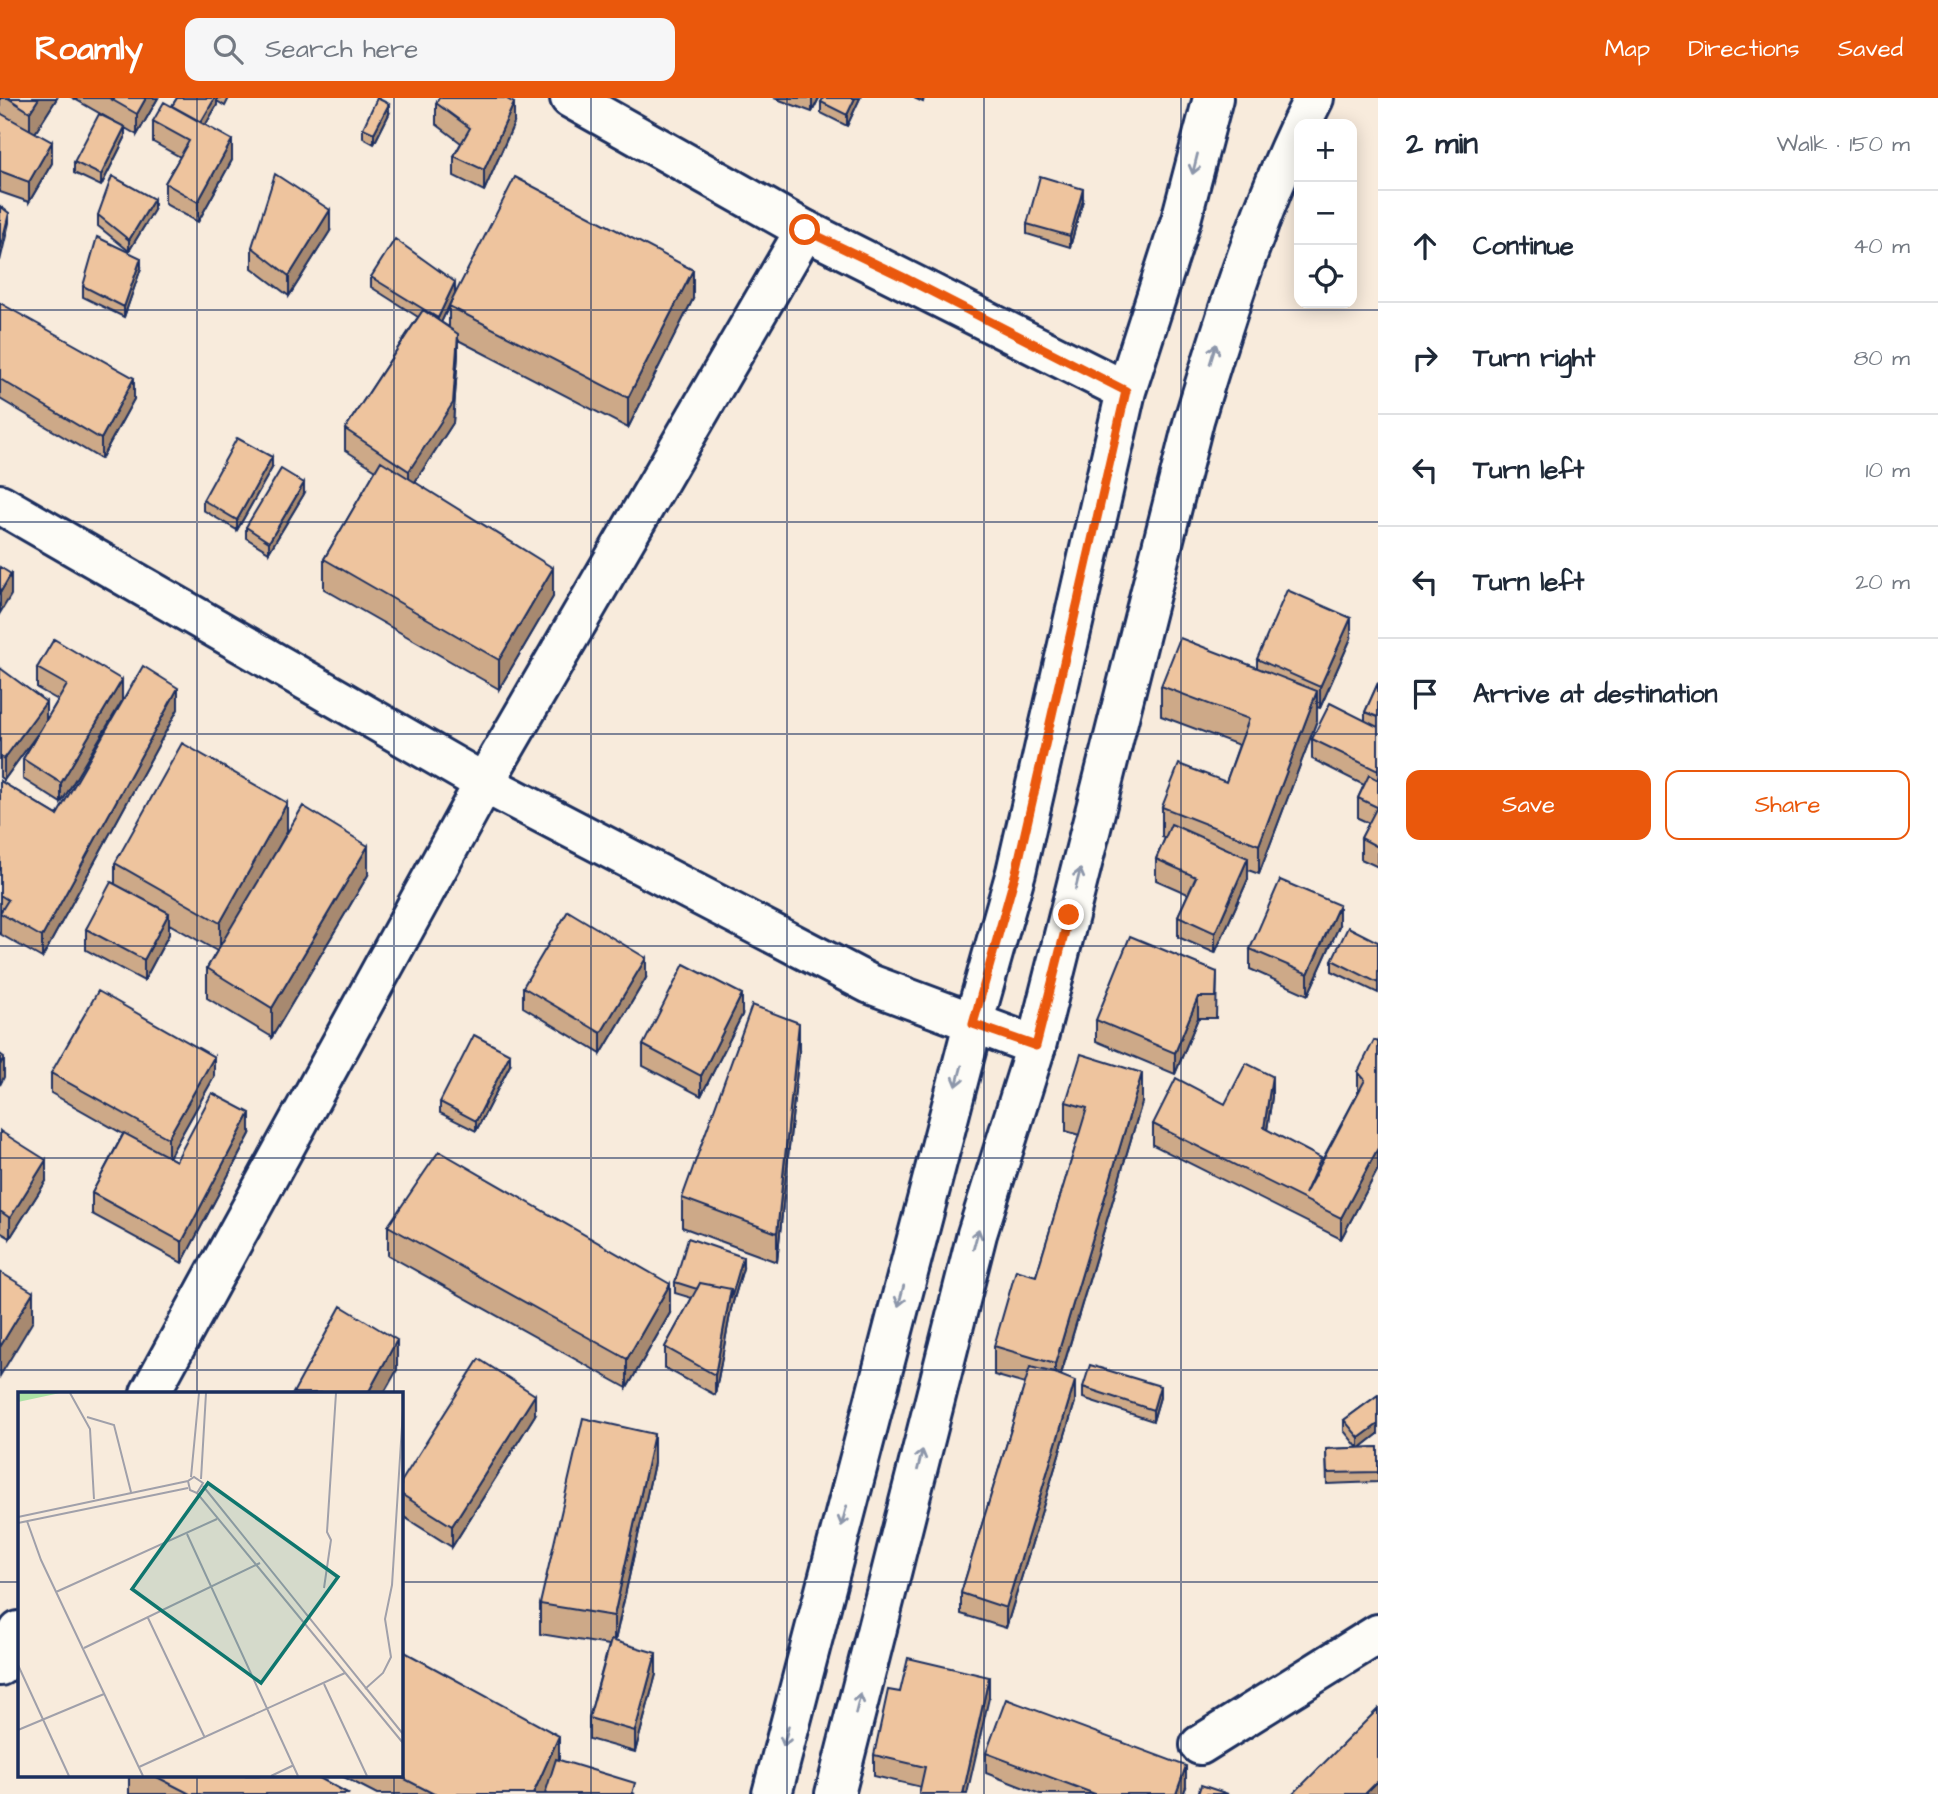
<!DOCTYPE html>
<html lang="en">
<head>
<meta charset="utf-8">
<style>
	body { margin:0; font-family:"Architects Daughter",sans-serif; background:#f6f6f7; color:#1f2937 }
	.controls { position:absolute; right:21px; top:21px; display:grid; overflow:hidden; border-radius:14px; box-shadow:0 4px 18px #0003 }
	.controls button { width:63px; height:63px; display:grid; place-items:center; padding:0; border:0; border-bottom:2px solid #e0e1e3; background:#fff; color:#1f2937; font:35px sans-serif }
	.stop { position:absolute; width:21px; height:21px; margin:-16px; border:5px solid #ea580c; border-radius:50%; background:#fff }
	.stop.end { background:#ea580c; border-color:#fff; box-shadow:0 2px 7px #0008 }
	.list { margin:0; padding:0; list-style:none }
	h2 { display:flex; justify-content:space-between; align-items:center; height:91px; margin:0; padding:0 28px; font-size:30px }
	h2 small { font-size:23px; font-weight:400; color:#747a83 }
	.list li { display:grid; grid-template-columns:46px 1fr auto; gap:21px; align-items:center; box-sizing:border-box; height:112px; padding:0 28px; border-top:2px solid #e0e1e3 }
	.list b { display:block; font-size:26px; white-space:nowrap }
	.list em { font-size:23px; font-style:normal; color:#747a83 }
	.actions { display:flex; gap:14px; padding:21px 28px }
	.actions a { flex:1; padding:16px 0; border:2px solid #ea580c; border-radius:14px; text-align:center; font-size:24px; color:#ea580c }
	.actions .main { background:#ea580c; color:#fff }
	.icon { flex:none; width:38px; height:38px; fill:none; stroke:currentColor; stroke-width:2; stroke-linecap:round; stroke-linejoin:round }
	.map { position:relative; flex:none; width:1378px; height:1696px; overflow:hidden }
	header { display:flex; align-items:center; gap:42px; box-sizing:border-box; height:98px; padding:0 35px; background:#ea580c; color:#fff }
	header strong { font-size:33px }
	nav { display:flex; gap:38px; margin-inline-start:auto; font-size:24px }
	.search { width:490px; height:63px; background:#f6f6f7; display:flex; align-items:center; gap:18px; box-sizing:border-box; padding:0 24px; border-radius:14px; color:#747a83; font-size:26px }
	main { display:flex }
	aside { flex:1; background:#fff }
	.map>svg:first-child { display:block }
</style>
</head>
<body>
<header>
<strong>Roamly</strong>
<div class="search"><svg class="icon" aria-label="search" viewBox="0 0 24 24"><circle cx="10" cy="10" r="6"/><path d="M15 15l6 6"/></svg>Search here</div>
<nav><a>Map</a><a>Directions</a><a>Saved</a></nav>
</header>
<main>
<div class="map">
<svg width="1378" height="1696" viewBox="0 0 1378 1696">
	<rect width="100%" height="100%" fill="#f8ebdc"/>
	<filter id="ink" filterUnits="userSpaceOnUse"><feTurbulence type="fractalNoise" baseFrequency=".0143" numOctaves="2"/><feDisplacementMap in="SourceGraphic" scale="14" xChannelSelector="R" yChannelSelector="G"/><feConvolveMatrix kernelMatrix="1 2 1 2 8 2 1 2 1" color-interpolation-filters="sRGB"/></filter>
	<g filter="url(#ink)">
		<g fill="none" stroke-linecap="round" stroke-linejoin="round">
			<defs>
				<path id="minor" d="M0 406 484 685 870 886 1036 948
					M150 1295 484 685 805 132
					M0 1568 19 1533
					M1200 1647 1378 1536"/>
				<path id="tertiary" d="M570 0 805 132 1126 293
					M1301 26 1314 0
					M772 1696 973 926 1016 774 1126 293 1181 122 1213 0
					M835 1696 977 1136 1036 948 1194 322C1224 223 1255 124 1299 30"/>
			</defs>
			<use href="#minor" stroke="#1b2f5e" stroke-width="44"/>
			<use href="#tertiary" stroke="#1b2f5e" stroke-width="44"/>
			<use href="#minor" stroke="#fdfcf7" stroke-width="38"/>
			<use href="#tertiary" stroke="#fdfcf7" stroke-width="38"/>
		</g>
		<path fill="#cda988" stroke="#1b2f5e" stroke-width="2" fill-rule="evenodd" d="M0 0H57L35 35 52 65 29 104 0 94Z
			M73 0H158L137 37 125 30V40L101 88 74 75V64L118 26Z
			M177 0H229L225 8 217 3V7L205 27 232 62 198 124 165 106V85L180 59 153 44V23L172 8Z
			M774 0H819L812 14Z
			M860 0 847 28 821 15V4Z
			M914 0H924L923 4Z
			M436 5 514 25 484 93 454 78V58L461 45 436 26Z
			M389 16 374 46 363 40V30Z
			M1083 102 1070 149 1027 136V126Z
			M154 112 129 153 98 128V117Z
			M330 133 289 198 252 170V149Z
			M141 170 124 219 83 199V188Z
			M371 179 455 195 693 201 628 330 458 242V256L453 325 415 384 553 499 499 591 324 491V461L376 372 345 352V331L418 219 371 189ZM449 208V229L441 224Z
			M0 205 134 301 101 361 0 301Z
			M272 370 237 432 203 412V402Z
			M304 396 269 454 246 440V429Z
			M1351 540 1320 610 1317 609V622L1259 776 1248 772V781L1215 855 1178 839V818L1188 796 1156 782V761L1165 740 1162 739V709L1226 684 1239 647 1161 618V588L1257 570V561Z
			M0 570 46 623 58 602 37 590V570L122 603 61 705 23 681V661L40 632 4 682 0 679Z
			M1378 585V769L1361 761V740L1369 725 1358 720V700L1364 687 1312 661V641L1365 623V614Z
			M178 611 42 860 0 836V683L57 717Z
			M287 734 273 760 368 777 272 939 207 900V870L217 853 169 826V836L144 883 86 852V831L115 786V765Z
			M1339 828 1308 897 1250 871V851Z
			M1378 844V895L1332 873V862Z
			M1217 874 1216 920H1198L1175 976 1096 943V922Z
			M646 880 601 956 523 909V889Z
			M742 917 701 998 643 968V947Z
			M1378 944V1071L1341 1141 1153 1047V1026L1225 1006 1272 999 1267 1032 1321 1064 1358 995V974Z
			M799 954 777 1164 682 1129V1100Z
			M510 967 476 1033 440 1015V1004Z
			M51 975 214 979 169 1059 176 1063 250 1036 182 1165 92 1116V1095L123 1036 51 995Z
			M1066 1004H1142L1061 1277 1075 1304 1006 1530 961 1516V1495L1025 1286 994 1277V1248L1036 1178 1079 1037 1066 1033Z
			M0 1033 46 1083 10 1140 0 1134Z
			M388 1128 670 1215 627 1290 388 1157Z
			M743 1170 731 1211 715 1297 665 1270V1249L692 1200 675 1195V1184Z
			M1083 1289 1160 1299 1153 1323 1083 1300Z
			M1378 1297V1336L1360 1350 1378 1349V1384L1327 1386 1326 1351 1358 1350 1344 1333V1322Z
			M535 1317 452 1449 401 1417V1384Z
			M654 1365 615 1543 656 1576 635 1654 589 1641V1620L609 1547 540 1536V1506Z
			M900 1594 989 1600 921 1689 874 1678V1657Z
			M986 1655 1186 1689 1183 1696H1040L986 1675Z
			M559 1662 635 1696H377L340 1677H401Z
			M129 1677H314L349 1696H129Z"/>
		<path fill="#a7896f" stroke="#1b2f5e" stroke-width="2" d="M39 0H57L30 43V14Z
			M146 0H158L137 37V16Z
			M215 0H217V7L199 38V27Z
			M812 0H819L812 14Z
			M855 0H860L847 28V17Z
			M514 5V25L484 93V72Z
			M389 6V16L374 46V35Z
			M125 29V40L101 88V77Z
			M232 42V62L198 124V104Z
			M52 44V65L29 104V84Z
			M1083 91V102L1070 149V138Z
			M154 101V112L129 153V142Z
			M330 112V133L289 198V178Z
			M9 115V125L0 163V152Z
			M141 160V170L124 219V209Z
			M693 172V201L628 330V300Z
			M455 184V195L438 231V220Z
			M458 236V256L453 325 409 393V373Z
			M134 280V301L101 361V341Z
			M272 359V370L237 432V422Z
			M304 385V396L269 454V444Z
			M553 470V499L499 591V562Z
			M11 476V497L0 515V495Z
			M1351 520V540L1320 610V589Z
			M122 582V603L61 705V685Z
			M178 590V611L42 860V839Z
			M1317 593V622L1259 776V747Z
			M46 604V624L4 682V661Z
			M287 705V734L220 854V825Z
			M368 748V777L272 939V910Z
			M1248 760V781L1215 855V835Z
			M1339 807V828L1308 897V876Z
			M169 815V836L144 883V862Z
			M646 860V880L601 956V935Z
			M742 896V917L701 998V978Z
			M1198 899V920L1175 976V955Z
			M799 925V954L777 1164V1135Z
			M510 956V967L476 1033V1023Z
			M4 959V979L0 987V967Z
			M214 959V979L168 1061V1040Z
			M1142 975V1004L1055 1296V1266Z
			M1272 978V999L1264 1051V1030Z
			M250 1015V1036L182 1165V1144Z
			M1378 1050V1071L1341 1141V1120Z
			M46 1062V1083L10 1140V1120Z
			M743 1159V1170L731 1211 715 1297V1277L731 1191Z
			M670 1186V1215L627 1290V1261Z
			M33 1194V1223L0 1278V1249Z
			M397 1242V1272L384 1295H368Z
			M1075 1283V1304L1006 1530V1510Z
			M1160 1288V1299L1153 1323V1312Z
			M535 1297V1317L452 1449V1428Z
			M1378 1326V1336L1359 1351V1340Z
			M654 1336V1365L614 1547V1518Z
			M656 1555V1576L635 1654V1633Z
			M989 1579V1600L967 1696H963Z
			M559 1638V1667L546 1696H533Z
			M1186 1668V1689L1183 1696H1176Z
			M1378 1683V1696H1365Z"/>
		<path fill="#eec49e" stroke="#1b2f5e" stroke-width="2" d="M8 0H39L30 14Z
			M109 0H146L137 16Z
			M177 0H215L201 24 172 8Z
			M377 0 389 6 374 35 363 30Z
			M439 0H505L514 5 484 72 454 58 470 30 436 5Z
			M823 0H855L847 17 821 4Z
			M164 4 232 42 198 104 165 85 189 43 153 23Z
			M0 15 52 44 29 84 0 73Z
			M99 16 125 29 101 77 74 64Z
			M275 76 330 112 289 178 252 149Z
			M112 78 154 101 129 142 98 117Z
			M1040 78 1083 91 1070 138 1027 126Z
			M515 79 693 172 628 300 449 208Z
			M0 108 9 115 0 152Z
			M97 139 141 160 124 209 83 188Z
			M395 141 455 184 438 220 371 179Z
			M0 205 134 280 101 341 0 281Z
			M423 212 458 236 453 305 409 373 345 331Z
			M237 340 272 359 237 422 203 402Z
			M381 363 553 470 499 562 324 461Z
			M281 371 304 385 269 444 246 429Z
			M0 469 11 476 0 495Z
			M1287 492 1351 520 1320 589 1257 561Z
			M1180 540 1317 593 1259 747 1162 709 1179 666 1226 684 1249 621 1161 588Z
			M54 541 122 582 61 685 23 661 67 587 37 570Z
			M143 568 178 590 42 839 0 815 8 802 0 797V683L57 717Z
			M0 570 46 604 4 661 0 658Z
			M1378 585V619L1365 614Z
			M1330 605 1378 629V673L1312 641Z
			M182 645 287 705 220 825 115 765Z
			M1369 677 1378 682V749L1361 740 1377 709 1358 700Z
			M303 708 368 748 272 910 207 870Z
			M1171 726 1248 760 1215 835 1178 818 1196 779 1156 761Z
			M1280 782 1339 807 1308 876 1250 851Z
			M111 784 169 815 144 862 86 831Z
			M568 813 646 860 601 935 523 889Z
			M1348 829 1378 844V885L1332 862Z
			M1130 838 1217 874 1216 899H1198L1175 955 1096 922Z
			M684 866 742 896 701 978 643 947Z
			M98 893 214 959 168 1040 51 975Z
			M752 907 799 925 777 1135 682 1100Z
			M474 937 510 956 476 1023 440 1004Z
			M1374 942 1378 944V1050L1341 1120 1153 1026 1176 980 1225 1006 1246 965 1272 978 1264 1030 1321 1060 1305 1096 1365 982 1358 974Z
			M0 956 4 959 0 967Z
			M1081 956 1142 975 1055 1266 994 1248 1016 1172 1036 1178 1087 1010 1066 1004Z
			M212 995 250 1015 182 1144 92 1095 124 1035 176 1063Z
			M0 1033 46 1062 10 1120 0 1113Z
			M439 1053 670 1186 627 1261 388 1128Z
			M688 1140 743 1159 731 1201V1191L700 1185 697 1191 675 1184Z
			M0 1174 33 1194 0 1249Z
			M700 1185 731 1191 715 1277 665 1249Z
			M341 1208 397 1242 368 1295H293Z
			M479 1261 535 1297 452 1428 401 1396V1384Z
			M1090 1267 1160 1288 1153 1312 1083 1289Z
			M1030 1269 1055 1275 1075 1283 1006 1510 961 1495Z
			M1378 1297V1326L1359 1340 1344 1322Z
			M583 1320 654 1336 614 1518 540 1506Z
			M1378 1349V1374L1327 1375 1326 1351Z
			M611 1542 656 1555 635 1633 589 1620Z
			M401 1552 559 1638 533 1696H434L397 1677H401Z
			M908 1560 989 1579 963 1696H919L925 1669 874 1657 888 1592 900 1594Z
			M1006 1601 1186 1668 1176 1696H1095L986 1655Z
			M1378 1611V1683L1365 1696H1293Z
			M556 1661 635 1685 632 1696H545Z
			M153 1677H314L349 1696H190Z
			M1201 1687 1228 1696H1198Z"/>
		<defs><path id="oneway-shaft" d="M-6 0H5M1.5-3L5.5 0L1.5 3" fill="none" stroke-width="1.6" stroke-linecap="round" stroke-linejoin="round" transform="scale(1.75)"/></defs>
		<g stroke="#8c96aa">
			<use href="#oneway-shaft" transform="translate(1195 66) rotate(104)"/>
			<use href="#oneway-shaft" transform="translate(1213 256) rotate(-73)"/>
			<use href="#oneway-shaft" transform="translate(1078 781) rotate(-76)"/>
			<use href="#oneway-shaft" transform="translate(959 978) rotate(105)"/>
			<use href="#oneway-shaft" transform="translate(976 1141) rotate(-75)"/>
			<use href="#oneway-shaft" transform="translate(901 1198) rotate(105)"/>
			<use href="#oneway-shaft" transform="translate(920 1362) rotate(-76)"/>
			<use href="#oneway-shaft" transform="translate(844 1418) rotate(105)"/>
			<use href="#oneway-shaft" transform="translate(858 1606) rotate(-76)"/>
			<use href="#oneway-shaft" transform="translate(786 1638) rotate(104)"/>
		</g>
	</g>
	<g fill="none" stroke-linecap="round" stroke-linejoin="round" filter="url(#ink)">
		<path stroke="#ea580c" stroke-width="9" d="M805 132 905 180 1126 293 1016 774 973 926 1036 948 1069 817"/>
	</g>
	<path fill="none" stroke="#1b2f5e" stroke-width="2" stroke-opacity="0.55" d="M197 0V1295M394 0V1295M591 0V1696M787 0V1696M984 0V1696M1181 0V1696M0 212H1378M0 424H1378M0 636H1378M0 848H1378M0 1060H1378M0 1272H1378M0 1484H19M401 1484H1378M197 1677V1696M394 1677V1696"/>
	<g transform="translate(18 1294)">
		<rect width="385" height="385" fill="#f8ebdc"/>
		<path d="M0 1H42L0 10Z" fill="#ace2a5"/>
		<path fill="none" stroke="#a0a0aa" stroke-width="2" d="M52 1 72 37 76 107M69 25 96 33 113 100M173 85 181 1M183 87 188 1M185 94 385 342M179 101 185 91 176 85 170 89 172 98 179 101 385 351M0 125 170 89M9 129 23 168 125 384M0 131 170 96M169 142 280 384M306 196 313 148 309 140 318 1M38 200 199 127M130 226 187 346M66 256 242 171M0 273 51 384M306 292 349 384M347 297 365 281 373 265 367 227 374 193 385 18M0 338 86 302M121 375 327 281M253 384 276 373"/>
		<path fill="#0f766e" fill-opacity="0.15" stroke="#0f766e" stroke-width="3.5" d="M190 91 320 185 243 291 114 197Z"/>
		<rect width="385" height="385" fill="none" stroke="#1b2f5e" stroke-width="3.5"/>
	</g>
</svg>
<div class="controls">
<button>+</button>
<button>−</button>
<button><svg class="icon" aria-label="locate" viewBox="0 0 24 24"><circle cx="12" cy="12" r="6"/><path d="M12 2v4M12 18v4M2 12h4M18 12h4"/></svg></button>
</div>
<div class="stop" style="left:805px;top:132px"></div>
<div class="stop end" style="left:1069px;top:817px"></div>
</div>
<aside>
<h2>2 min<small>Walk · 150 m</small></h2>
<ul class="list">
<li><svg class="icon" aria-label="ahead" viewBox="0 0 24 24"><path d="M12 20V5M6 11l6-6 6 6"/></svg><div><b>Continue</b></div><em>40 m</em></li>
<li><svg class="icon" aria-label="right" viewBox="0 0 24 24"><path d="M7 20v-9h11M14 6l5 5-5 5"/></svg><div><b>Turn right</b></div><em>80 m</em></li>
<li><svg class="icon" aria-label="left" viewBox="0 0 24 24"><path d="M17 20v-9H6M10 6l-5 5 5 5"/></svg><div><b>Turn left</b></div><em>10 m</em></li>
<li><svg class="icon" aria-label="left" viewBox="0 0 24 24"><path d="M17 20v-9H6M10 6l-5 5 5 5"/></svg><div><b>Turn left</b></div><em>20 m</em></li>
<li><svg class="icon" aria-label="arrive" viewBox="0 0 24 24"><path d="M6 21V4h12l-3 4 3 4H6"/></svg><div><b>Arrive at destination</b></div></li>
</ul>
<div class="actions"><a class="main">Save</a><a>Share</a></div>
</aside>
</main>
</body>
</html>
